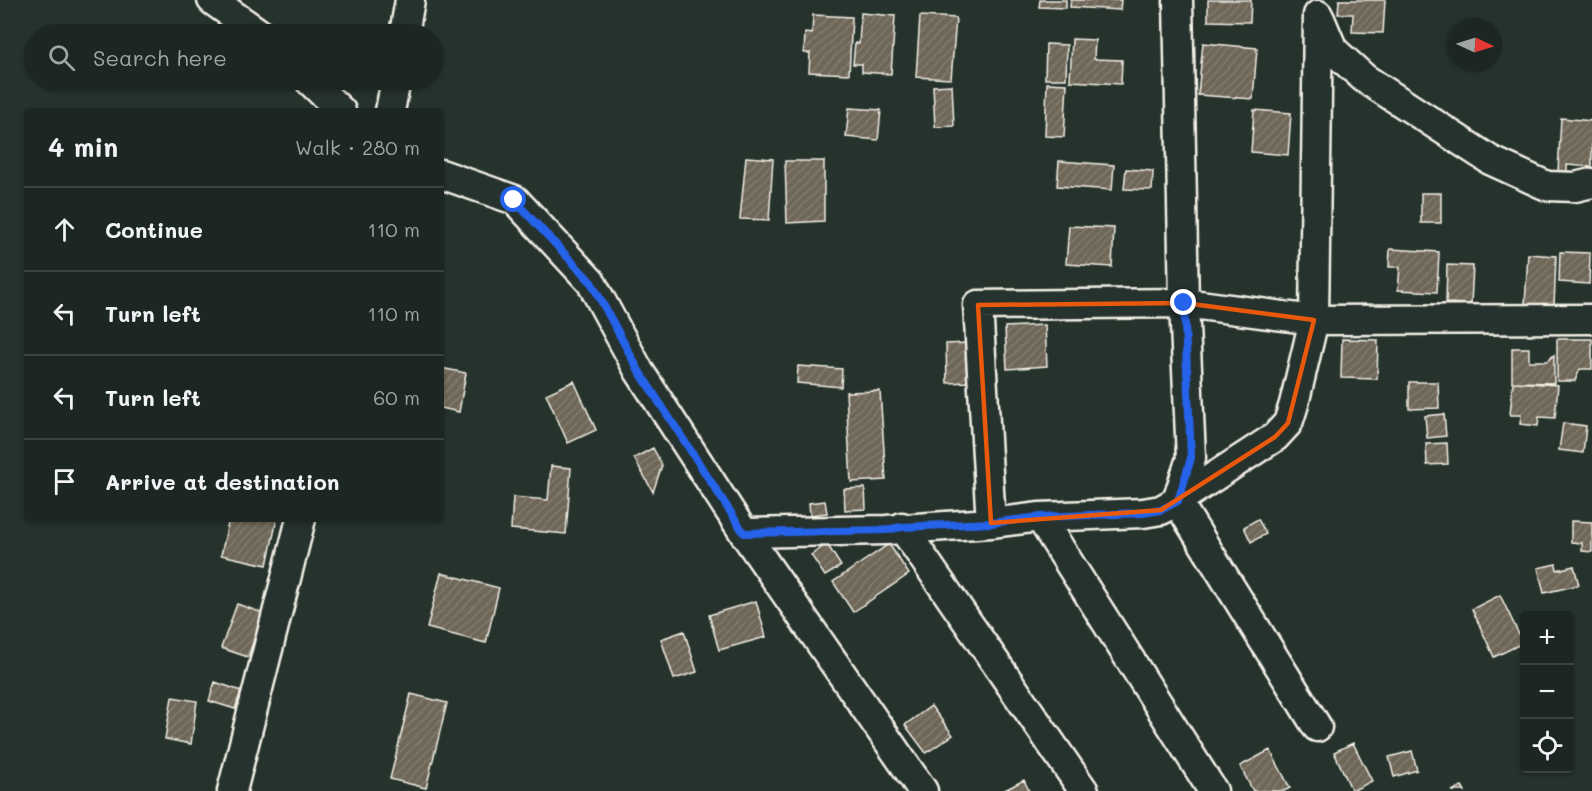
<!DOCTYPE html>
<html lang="en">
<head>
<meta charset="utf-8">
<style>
	body { margin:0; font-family:Mali,sans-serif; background:#252e2a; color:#f1f3f6 }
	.controls { position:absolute; right:18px; bottom:18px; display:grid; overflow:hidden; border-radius:6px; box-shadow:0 2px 4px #0004 }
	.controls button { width:54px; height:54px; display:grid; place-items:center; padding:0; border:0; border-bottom:2px solid #3a4340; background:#1c2622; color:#f1f3f6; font:30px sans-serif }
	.compass { position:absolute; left:1448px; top:18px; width:54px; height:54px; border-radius:50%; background:#1c2622; box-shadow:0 2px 4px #0004; rotate:94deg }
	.stop { position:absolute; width:18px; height:18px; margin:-14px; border:4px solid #2563eb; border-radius:50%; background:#fff }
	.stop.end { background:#2563eb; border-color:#fff; box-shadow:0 2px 6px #0008 }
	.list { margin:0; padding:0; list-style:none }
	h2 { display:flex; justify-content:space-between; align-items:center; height:78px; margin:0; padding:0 24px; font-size:26px }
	h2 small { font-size:20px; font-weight:400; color:#a0a5a5 }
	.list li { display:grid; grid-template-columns:39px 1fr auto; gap:18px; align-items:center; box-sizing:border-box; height:84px; padding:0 24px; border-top:2px solid #3a4340 }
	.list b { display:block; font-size:22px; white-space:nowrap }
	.list em { font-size:20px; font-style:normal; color:#a0a5a5 }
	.icon { flex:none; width:33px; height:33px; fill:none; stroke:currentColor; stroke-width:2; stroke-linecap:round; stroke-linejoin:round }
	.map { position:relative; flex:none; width:1592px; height:791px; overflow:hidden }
	.search { position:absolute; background:#1c2622; box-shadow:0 2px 4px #0004; left:24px; top:24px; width:420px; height:66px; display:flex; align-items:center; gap:15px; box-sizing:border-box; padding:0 21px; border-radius:33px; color:#a0a5a5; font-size:22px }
	.panel { position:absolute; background:#1c2622; box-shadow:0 2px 4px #0004; left:24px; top:108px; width:420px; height:414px; border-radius:6px }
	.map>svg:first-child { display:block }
</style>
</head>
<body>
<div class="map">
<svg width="1592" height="791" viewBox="0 0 1592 791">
	<defs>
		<pattern id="building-hatch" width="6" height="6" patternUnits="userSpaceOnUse" patternTransform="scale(1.5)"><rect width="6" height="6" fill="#6e6657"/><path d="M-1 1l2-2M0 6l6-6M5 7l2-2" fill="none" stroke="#837c6f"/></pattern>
	</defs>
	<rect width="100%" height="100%" fill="#26332d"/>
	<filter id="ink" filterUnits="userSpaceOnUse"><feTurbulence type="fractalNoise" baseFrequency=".0167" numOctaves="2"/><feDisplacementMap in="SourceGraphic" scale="12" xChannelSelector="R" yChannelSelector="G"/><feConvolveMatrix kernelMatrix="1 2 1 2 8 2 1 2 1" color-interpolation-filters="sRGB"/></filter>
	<g filter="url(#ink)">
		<path fill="url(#building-hatch)" stroke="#f4f1e8" stroke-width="1.5" d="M1040 0H1066V8L1039 7Z
			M1071 0H1121L1120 10 1070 7Z
			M1208 0H1251L1250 22 1208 21Z
			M1339 0H1385L1383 33 1352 32 1353 14H1338Z
			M861 13 895 16 891 74 862 72V64H853L855 43 859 44Z
			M813 15 852 17 849 74 809 72 810 53H804L805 33 812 34Z
			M920 16 956 18 951 79 916 77Z
			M1072 39 1095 40 1094 59 1122 60 1121 84 1070 81Z
			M1203 43 1257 48 1253 99 1198 95Z
			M1046 44 1067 45 1066 79H1045Z
			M1047 83 1067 84 1064 137 1045 136Z
			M952 85 954 126 935 127 933 86Z
			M849 108 881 110 878 140 846 137Z
			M1254 110 1291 113 1288 155 1251 152Z
			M1561 118 1592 121V167L1567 165V173L1558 172Z
			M746 157 773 159 769 220 740 219Z
			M785 161H824V221L787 223Z
			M1059 161 1114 165 1112 190 1057 186Z
			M1126 169 1153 171 1152 190 1124 189Z
			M1421 193H1441V223H1421Z
			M1069 226 1114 228 1112 267 1066 264Z
			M1390 249 1439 252 1437 292 1398 290 1400 267H1389Z
			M1560 252 1590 253 1589 284 1559 282Z
			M1528 254 1556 256 1554 306 1525 305Z
			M1447 265 1473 266 1471 304 1446 303Z
			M1045 325 1047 366 1007 369 1005 327Z
			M1342 339 1378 340 1377 379 1341 378Z
			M1557 339H1592V369H1580L1575 381H1557Z
			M968 343 970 382 947 383 946 344Z
			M1512 348H1529V361H1547L1554 355V383L1512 382Z
			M798 366 842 369 841 387 797 383Z
			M441 368 466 373 459 412 441 408Z
			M574 381 596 430 568 443 546 394Z
			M1409 382H1438L1439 408 1409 409Z
			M1513 382 1558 385 1555 418 1539 417 1538 426 1520 424 1521 415H1510Z
			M880 391 886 480 851 482 846 392Z
			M1444 414 1446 436 1427 438 1425 416Z
			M1563 423 1586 426 1583 453 1559 450Z
			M1447 443 1448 464 1427 465 1426 444Z
			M653 448 662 465 653 492 634 458Z
			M551 466 571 468 566 534 511 529 513 497 548 500Z
			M865 488 866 509 845 510 844 489Z
			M825 501 827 513 810 515 809 503Z
			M229 519H277L267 565 221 555Z
			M1258 519 1266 534 1251 542 1244 527Z
			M1571 521 1592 522V552L1582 551V543L1571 542Z
			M827 544 841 566 825 576 811 555Z
			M889 544 909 574 853 612 833 582Z
			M1556 564 1557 570 1574 566 1579 585 1544 593 1538 568Z
			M441 573 499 588 486 643 427 628Z
			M1500 595 1523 643 1494 657 1472 609Z
			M756 601 766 637 719 650 709 615Z
			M237 604 263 613 248 657 221 648Z
			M684 631 697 672 674 679 661 639Z
			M215 682 241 691 235 709 209 701Z
			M411 694 447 703 426 788 390 779Z
			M172 697 197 701 191 744 165 739Z
			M931 706 953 735 926 753 905 725Z
			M1353 743 1372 781 1352 791 1334 752Z
			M1270 750 1290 788 1284 791H1253L1240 766Z
			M1412 751 1417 770 1394 777 1389 757Z
			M1024 780 1029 791H1003Z
			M1462 786 1465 791H1452Z"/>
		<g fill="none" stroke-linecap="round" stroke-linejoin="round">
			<defs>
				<path id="street" d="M212 0 260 34
					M1178 0 1184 303 1191 458 1177 501 1317 727
					M1320 19 1333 50 1364 78 1490 160 1547 186 1575 187 1592 183
					M404 34 410 0
					M309 80 341 111
					M390 111 396 80
					M441 174 515 200 591 282 639 371 744 533 923 791
					M1040 517 1213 791
					M991 523 978 305 1184 303 1314 320 1592 319
					M902 527 1084 791
					M744 533 886 530 991 523 1040 517 1143 513 1161 510 1177 501 1275 437 1288 423 1294 404 1314 320 1318 15
					M232 791 301 519"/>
			</defs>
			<use href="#street" stroke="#f4f1e8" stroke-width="33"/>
			<use href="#street" stroke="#26332d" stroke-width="28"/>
		</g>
	</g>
	<g fill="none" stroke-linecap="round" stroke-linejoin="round" filter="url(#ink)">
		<path stroke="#2563eb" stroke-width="8" d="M514 200 591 282 639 371 744 533 886 530 902 527 991 523 1040 517 1143 513 1161 510 1178 501 1191 458 1184 303"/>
	</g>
	<path fill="none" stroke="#e8590c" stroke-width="4.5" stroke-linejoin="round" d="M1184 303 1314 320 1288 423 1275 437 1161 510 991 523 978 305Z"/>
</svg>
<div class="controls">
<button>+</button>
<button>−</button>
<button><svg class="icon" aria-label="locate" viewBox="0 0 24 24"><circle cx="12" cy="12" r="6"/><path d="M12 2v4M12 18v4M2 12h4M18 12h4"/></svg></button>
</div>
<svg class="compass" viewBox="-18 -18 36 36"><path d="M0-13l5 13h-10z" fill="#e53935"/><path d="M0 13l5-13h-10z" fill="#a0a5a5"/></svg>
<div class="stop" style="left:514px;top:200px"></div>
<div class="stop end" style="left:1184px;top:303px"></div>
<div class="search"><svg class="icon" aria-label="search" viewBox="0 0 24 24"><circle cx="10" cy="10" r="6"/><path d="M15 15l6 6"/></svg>Search here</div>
<section class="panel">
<h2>4 min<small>Walk · 280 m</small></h2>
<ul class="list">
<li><svg class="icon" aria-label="ahead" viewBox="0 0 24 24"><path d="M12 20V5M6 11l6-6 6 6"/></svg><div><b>Continue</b></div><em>110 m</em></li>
<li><svg class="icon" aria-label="left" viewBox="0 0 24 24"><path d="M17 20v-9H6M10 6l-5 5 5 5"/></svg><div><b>Turn left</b></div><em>110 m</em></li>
<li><svg class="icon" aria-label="left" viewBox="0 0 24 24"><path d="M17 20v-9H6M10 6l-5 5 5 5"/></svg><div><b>Turn left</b></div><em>60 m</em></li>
<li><svg class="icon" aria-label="arrive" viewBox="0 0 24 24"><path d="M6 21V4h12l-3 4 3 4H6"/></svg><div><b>Arrive at destination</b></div></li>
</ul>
</section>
</div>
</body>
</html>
